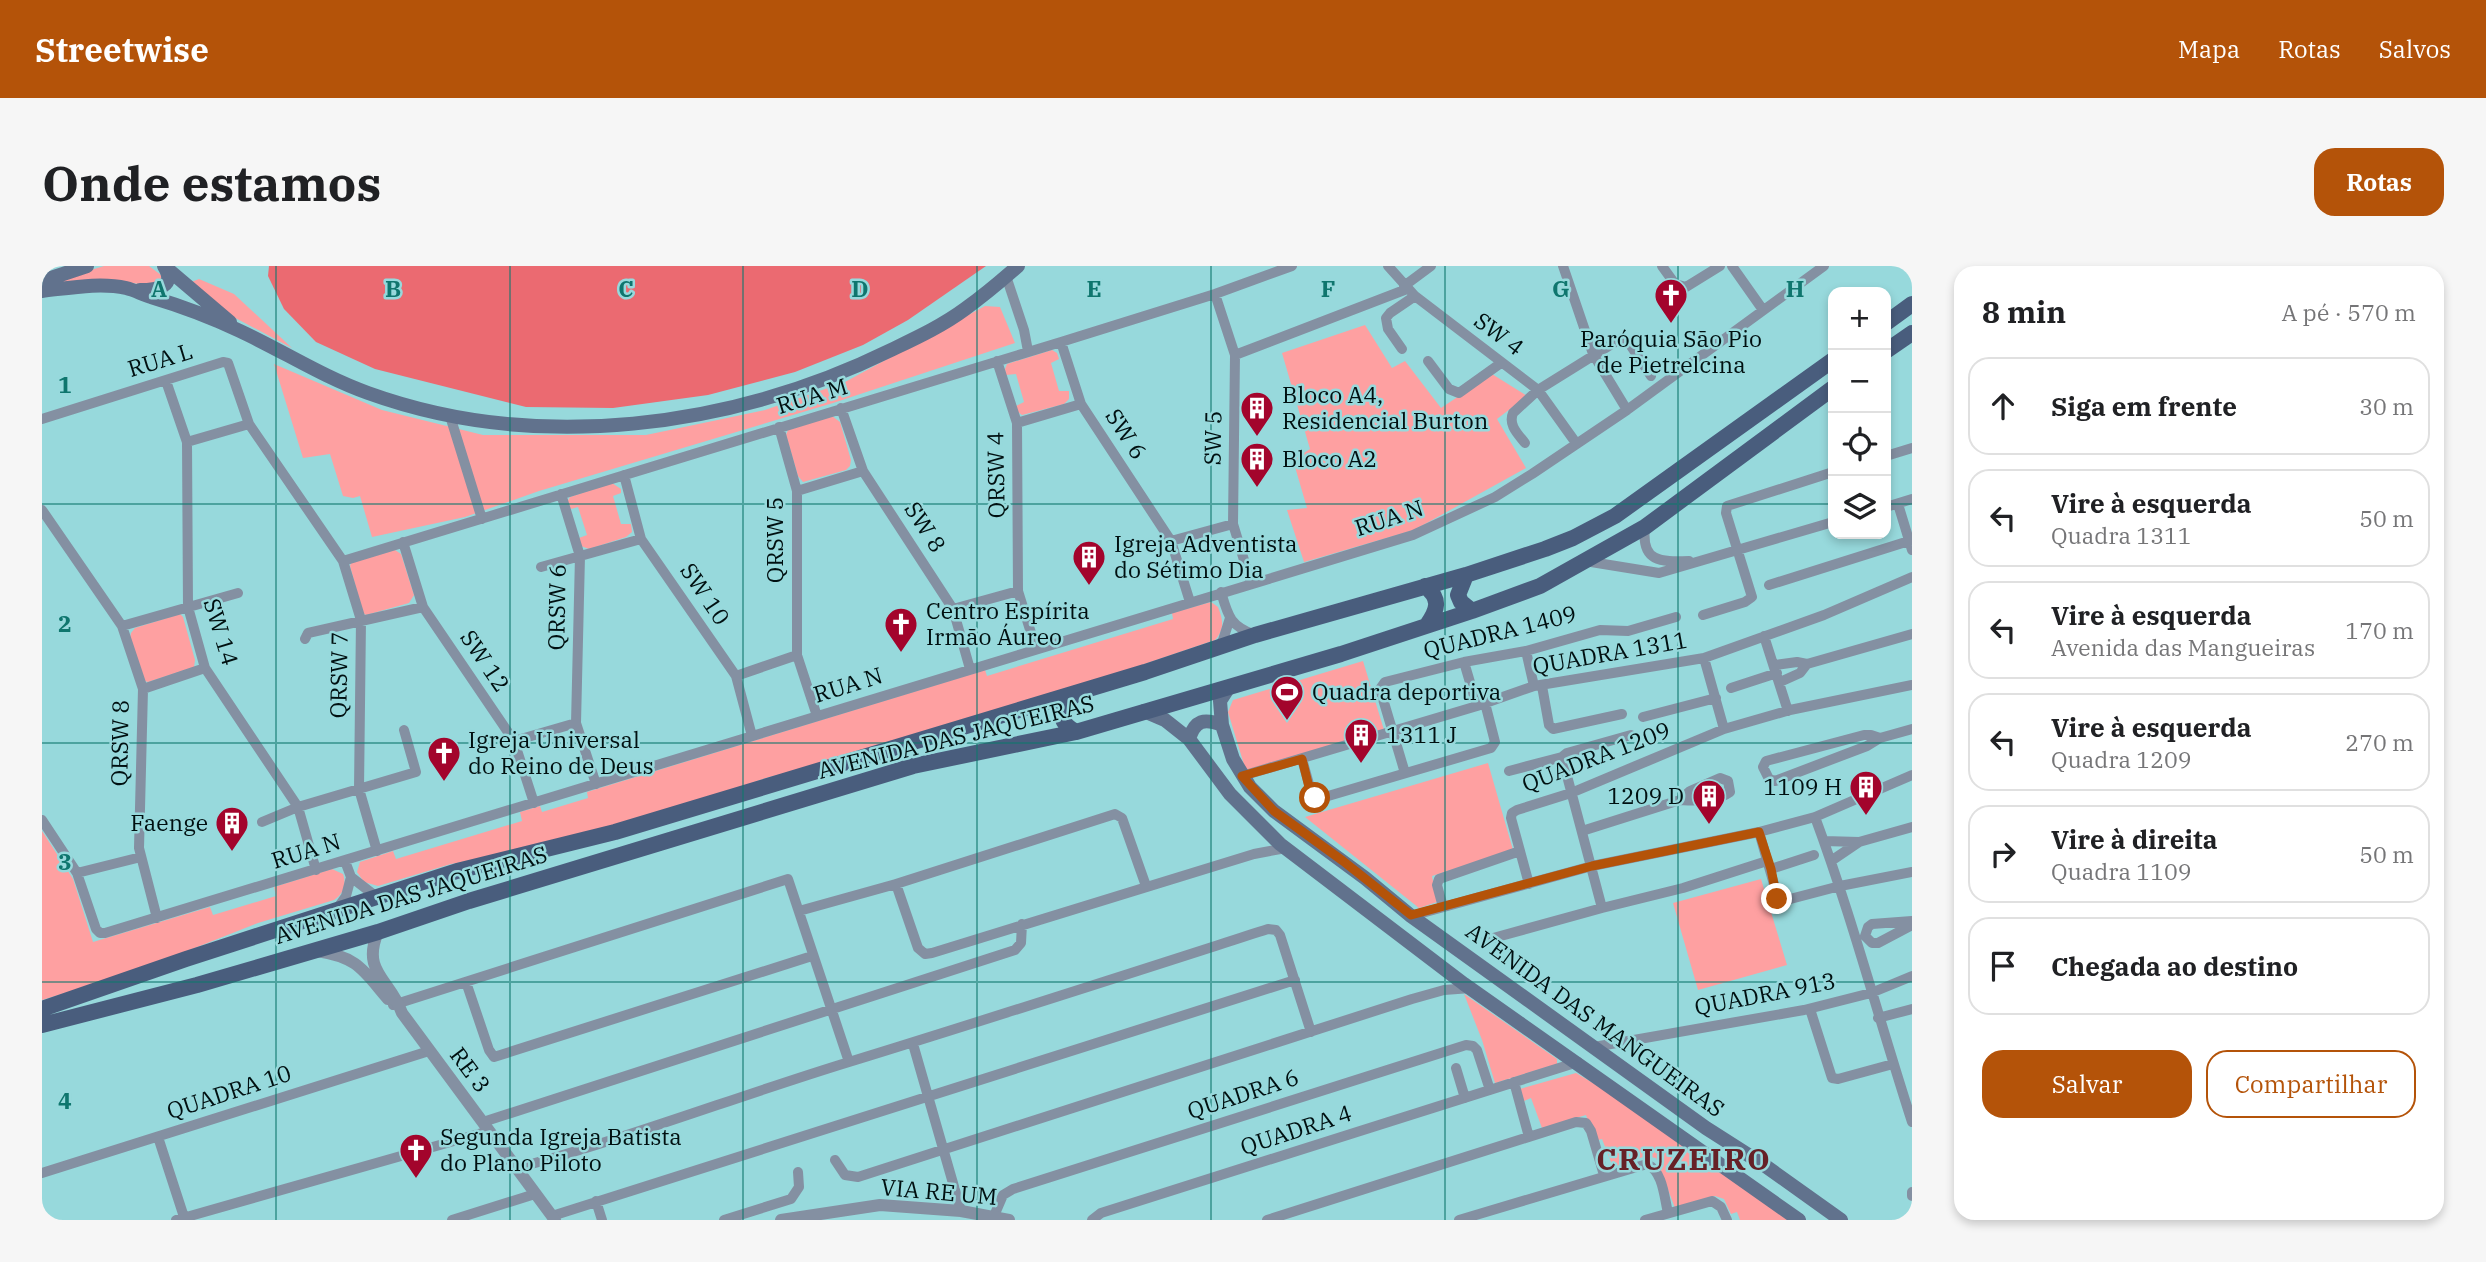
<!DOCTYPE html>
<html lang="pt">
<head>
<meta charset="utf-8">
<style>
	body { margin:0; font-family:"IBM Plex Serif",serif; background:#f6f6f6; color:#202124 }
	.controls { position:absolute; right:21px; top:21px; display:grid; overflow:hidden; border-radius:14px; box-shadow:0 4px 10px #0003 }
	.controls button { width:63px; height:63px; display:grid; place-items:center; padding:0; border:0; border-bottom:2px solid #e0e0e0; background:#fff; color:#202124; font:35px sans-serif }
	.stop { position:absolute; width:21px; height:21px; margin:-16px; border:5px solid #b45309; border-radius:50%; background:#fff }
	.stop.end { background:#b45309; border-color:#fff; box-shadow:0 2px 7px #0008 }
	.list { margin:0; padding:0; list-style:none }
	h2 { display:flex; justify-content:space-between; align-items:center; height:91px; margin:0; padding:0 28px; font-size:30px }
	h2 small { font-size:23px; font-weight:400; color:#757577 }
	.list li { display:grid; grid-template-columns:46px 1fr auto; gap:21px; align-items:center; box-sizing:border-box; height:98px; margin:0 14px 14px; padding:0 14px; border:2px solid #e0e0e0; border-radius:21px }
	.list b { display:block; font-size:26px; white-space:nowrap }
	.list p { margin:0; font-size:23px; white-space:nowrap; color:#757577 }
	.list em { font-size:23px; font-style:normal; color:#757577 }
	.actions { display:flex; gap:14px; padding:21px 28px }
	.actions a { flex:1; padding:16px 0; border:2px solid #b45309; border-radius:21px; text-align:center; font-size:24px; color:#b45309 }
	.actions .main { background:#b45309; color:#fff }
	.icon { flex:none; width:38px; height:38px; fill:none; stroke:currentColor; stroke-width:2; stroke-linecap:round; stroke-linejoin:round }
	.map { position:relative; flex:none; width:1870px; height:954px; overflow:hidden; border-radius:21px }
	header { display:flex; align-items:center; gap:42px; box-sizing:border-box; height:98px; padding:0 35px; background:#b45309; color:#fff }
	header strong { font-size:33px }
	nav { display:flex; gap:38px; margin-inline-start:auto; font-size:24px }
	.intro { display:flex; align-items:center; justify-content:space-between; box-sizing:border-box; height:168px; padding:0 42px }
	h1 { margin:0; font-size:49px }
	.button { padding:18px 32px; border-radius:21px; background:#b45309; color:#fff; font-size:24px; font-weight:700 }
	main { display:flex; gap:42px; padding:0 42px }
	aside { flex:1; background:#fff; border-radius:21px; box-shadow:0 4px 10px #0003 }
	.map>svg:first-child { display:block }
</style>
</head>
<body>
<header>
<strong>Streetwise</strong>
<nav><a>Mapa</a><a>Rotas</a><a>Salvos</a></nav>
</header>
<div class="intro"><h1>Onde estamos</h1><a class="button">Rotas</a></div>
<main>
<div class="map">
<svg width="1870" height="954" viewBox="0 0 1870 954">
	<rect width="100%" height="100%" fill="#97d9dc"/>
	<path fill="#fea0a1" d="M62 0H107L119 9V14L103 19 66 13 0 19Z
		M157 13 192 28 250 82 186 48 147 17Z
		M943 40 958 41 973 77 791 137 497 225 423 251 330 271 318 230 311 232 301 230 288 188 261 192 232 98 340 144 441 169H604L723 144 803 116Z
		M1323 59 1350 102 1363 95 1399 142 1450 108 1485 130 1455 153 1484 202 1372 264 1262 296 1245 244 1265 242 1251 194 1268 183 1240 87Z
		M1010 84 1015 87 1017 93 1009 97 1017 125H1027V133L1022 138 980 149 976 146 974 140 982 136 974 108 964 109 963 103 965 98Z
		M790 150 798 156 809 194 808 200 804 204 761 216 756 210 744 169 746 164Z
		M570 217 579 223V227L571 230 579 258H589L590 266 584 271 547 283 539 280 537 272 545 269 536 241 529 243 525 236 528 231Z
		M353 284 359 288 372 329 367 337 324 349 321 347 308 300 309 297Z
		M1169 336 1176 341C1181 354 1183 363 1173 374L1044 418 763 505C735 507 710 515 686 528L480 585 409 598 336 620 322 616 315 606 318 596 351 585 354 593 480 555 478 546 498 540 500 546 546 532 545 526 943 404 945 410 1131 353 1130 347Z
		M138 348 141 351 153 394 152 401 106 416 103 415 88 372 89 367 93 362Z
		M1321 395 1342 464 1204 505 1186 446 1191 434Z
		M1446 497 1471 584 1390 610 1395 636 1377 642 1263 551Z
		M0 565 31 613 51 676 168 641 171 649 234 630 232 621 290 603 301 608C305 619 301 628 292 634L216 657 92 706 0 734Z
		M1719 613 1745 699 1656 724 1631 637Z
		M1422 728 1515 793V798L1453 817 1440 774Z
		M1534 807 1561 823 1747 954H1698L1695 946 1689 948 1682 933 1673 930 1633 942 1614 892 1604 890 1571 901 1560 873 1553 875 1544 849 1500 862 1489 832 1482 835 1478 823Z"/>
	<path fill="#eb6a71" d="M227 0H944L866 54 821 79 753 106 666 129 571 142 484 141 333 103 274 76 242 43 226 10Z"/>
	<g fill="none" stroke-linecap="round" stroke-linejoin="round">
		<path stroke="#8490a2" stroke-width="10" d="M1346 0 1373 30 1496 124 1534 177
			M1521 0 1551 88 1585 144
			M1620 0 1633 18 1644 21 1678 0
			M1690 0 1721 44
			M964 10 982 64 986 85
			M1362 20 1389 0
			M1173 28 1193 89 1191 258 1209 317
			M1019 76 1039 138 1129 275
			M1360 83 1346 63 1344 52 1348 47 1373 30
			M1193 89 1365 23
			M955 95 975 157 976 325 994 383
			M1386 95 1407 123 1417 127 1459 97
			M124 115 145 176 146 341 163 402 256 541 274 604
			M799 142 821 205 911 343 928 403
			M408 150 440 253
			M0 153 181 96 186 97 207 158 301 295 319 354 317 523 335 585
			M975 157 1039 138
			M737 161 755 225V389L775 450
			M145 176 207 158
			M1483 177C1476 168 1466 159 1471 147L1496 124 1578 73 1581 72 1587 77 1609 110
			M1844 190 1870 182
			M582 209 599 273 694 410 710 470
			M755 225 821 205
			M519 228 538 290 534 457 554 518
			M1856 238 1870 284
			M1844 241 1870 233
			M0 244 80 360 101 423 97 582 115 652
			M1603 261C1599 296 1618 296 1647 295
			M361 276 381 341 472 475 492 537
			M301 295 1019 76 1173 28 1250 0
			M1543 295 1617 307 1791 256
			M499 301 599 273
			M1727 319 1870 274
			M1179 326C1186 350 1188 360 1213 369
			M1148 336 1129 275 1191 258
			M911 343 976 325
			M1661 349 1703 336 1710 331 1684 247 1685 240 1791 206
			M80 360 196 327
			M1722 370 1746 445
			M263 373 266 367 381 341
			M1176 382 1181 374 1188 352
			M1484 385 1492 420
			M1662 392 1682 463
			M1422 396 1435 440
			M1733 399 1755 396 1765 398 1870 368
			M694 410 755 389
			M1738 416 1758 407 1765 398
			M1500 420 1507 459 1511 463 1580 448
			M1689 422 1735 407
			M101 423 163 402
			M1601 451 1674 432
			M1838 472 1829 469H1822L1724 495 1721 501 1727 513 1733 515 1825 480 1838 472 1870 463
			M472 475 534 457
			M1260 493 1270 529 1276 533 1449 482 1453 476 1443 437
			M1467 505 1520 491
			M1363 507 1338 423 1343 416 1422 396 1484 385 1558 364 1586 365 1634 351
			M1200 510 1435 440 1492 420 1662 392 1782 349 1870 311
			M1773 551C1810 651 1837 754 1870 856
			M0 554 35 607 54 663 58 667H63L1371 269 1453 231 1490 208 1585 144 1782 0
			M220 556 256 541 374 506 362 464
			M1540 565 1638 534 1648 525 1678 512 1686 515 1688 526C1675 536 1653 535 1638 534
			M1717 566 1737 636 1798 620 1870 606
			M1782 575 1817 576
			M303 595 309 611 336 632
			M1789 595 1817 576 1870 561
			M1729 603 1772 589
			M35 607 99 591
			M854 618 876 682 883 688 890 687 1212 588 1244 582
			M1487 618 1469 552 1470 547 1475 544 1529 527 1682 463 1748 444 1870 419
			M1401 641 1395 619 1397 613 1478 585
			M1560 642 1641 622 1725 595
			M295 643 304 630 309 611
			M757 645 854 618 1073 548 1080 552 1104 620
			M1369 650 1550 600 1717 566 1773 551 1870 509
			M1870 655 1830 658 1826 661 1823 670 1830 677H1836L1870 659
			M1444 674 1560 642 1520 491 1525 487 1589 469
			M424 716 447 784 452 791 770 690
			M351 739 746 613 807 796
			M1768 743 1790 812 1796 813 1851 798
			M1836 752 1870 743
			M871 778 919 945
			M1552 781 1762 744 1829 727 1870 710
			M1414 802 1423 832
			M1472 816 1487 871
			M441 856 973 684 979 677 980 658
			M116 871 142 951
			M793 894 803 909 816 911 1370 733 1402 724 1429 722
			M475 902C587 872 696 830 807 796 947 753 1086 708 1226 663L1234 664 1238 669 1269 766
			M0 907 387 785
			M1870 926V930
			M554 935 560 954
			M510 950 1253 714
			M952 950 961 929 971 923 1424 779 1431 780 1435 784 1448 824
			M134 954 447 865
			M410 954 493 928
			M682 954 749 933 757 921 756 906
			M1050 954 1059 947 1536 796
			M1225 954 1534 856 1544 857 1549 865 1562 909
			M1417 954 1605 898C1621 906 1622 930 1626 947
			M1603 954 1670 935 1679 941 1685 954"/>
		<path stroke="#8490a2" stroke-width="12" d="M336 666C319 706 348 713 360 747L513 954
			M275 685C316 691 321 704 346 733
			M739 954 838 939 919 945 967 954"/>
		<path stroke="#61728d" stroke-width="14" d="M122 0 188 56
			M0 15 45 0
			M98 24C115 24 135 21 122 0
			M0 25C27 22 58 16 84 22 93 24 101 29 109 31 139 40 169 51 198 65 241 85 281 111 326 127 495 188 690 162 849 84 874 72 900 60 923 43 941 30 959 15 976 0
			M1187 421 1178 435 1180 459 1191 493 1208 521 1232 545 1323 612 1369 650 1664 862 1722 899 1799 954
			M1102 445 1123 454 1147 473 1188 528 1238 578 1422 718 1757 954
			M1147 473C1153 454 1162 452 1180 459"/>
		<path stroke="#495d7d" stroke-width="16" d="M1844 57 1870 38
			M1844 85 1870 67
			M1424 309 1416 329 1419 336 1430 345
			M1383 320C1399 333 1396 343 1385 359
			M1034 427C1020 442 1012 454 1034 466
			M0 743 144 693 415 605 573 566 1103 406 1213 369 1424 309 1503 283 1531 272 1573 250 1791 94
			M0 759 155 719 336 666 427 635 871 500 1034 466 1299 388 1430 345 1498 320 1603 261 1791 122"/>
	</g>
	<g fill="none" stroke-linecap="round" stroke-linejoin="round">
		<path stroke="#b45309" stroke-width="9" d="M1273 532 1269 529 1260 493 1200 510 1232 545 1301 595 1369 649 1550 600 1717 566 1729 603 1735 633"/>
	</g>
	<path fill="none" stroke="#0f766e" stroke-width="2" stroke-opacity="0.55" d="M234 0V954M468 0V954M701 0V954M935 0V954M1169 0V954M1403 0V954M1636 0V954M0 238H1791M1844 238H1870M0 477H1870M0 716H1870"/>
	<defs>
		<symbol id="church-pin" viewBox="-11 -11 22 30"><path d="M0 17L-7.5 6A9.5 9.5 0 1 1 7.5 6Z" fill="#a3042c" stroke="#97d9dc"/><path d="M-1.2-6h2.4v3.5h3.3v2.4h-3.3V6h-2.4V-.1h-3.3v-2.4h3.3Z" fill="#fff"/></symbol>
		<symbol id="building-pin" viewBox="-11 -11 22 30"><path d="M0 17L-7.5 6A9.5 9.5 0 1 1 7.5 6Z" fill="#a3042c" stroke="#97d9dc"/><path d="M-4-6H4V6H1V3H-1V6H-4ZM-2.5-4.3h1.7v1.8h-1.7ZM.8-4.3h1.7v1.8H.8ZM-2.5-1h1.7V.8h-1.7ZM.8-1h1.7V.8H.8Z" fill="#fff"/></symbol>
		<symbol id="stadium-pin" viewBox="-11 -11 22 30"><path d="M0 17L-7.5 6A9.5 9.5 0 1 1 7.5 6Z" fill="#a3042c" stroke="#97d9dc"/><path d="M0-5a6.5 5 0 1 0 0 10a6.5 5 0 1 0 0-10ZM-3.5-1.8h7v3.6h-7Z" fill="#fff"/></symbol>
	</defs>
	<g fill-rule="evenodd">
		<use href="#church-pin" x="1610" y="10" width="38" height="52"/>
		<use href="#building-pin" x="1196" y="123" width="38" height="52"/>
		<use href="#building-pin" x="1196" y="174" width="38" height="52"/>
		<use href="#building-pin" x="1028" y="272" width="38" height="52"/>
		<use href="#church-pin" x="840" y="339" width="38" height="52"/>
		<use href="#stadium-pin" x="1226" y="407" width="38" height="52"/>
		<use href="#building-pin" x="1300" y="450" width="38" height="52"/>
		<use href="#church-pin" x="383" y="468" width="38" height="52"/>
		<use href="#building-pin" x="1805" y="502" width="38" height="52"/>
		<use href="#building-pin" x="1648" y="511" width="38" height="52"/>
		<use href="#building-pin" x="171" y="538" width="38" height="52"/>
		<use href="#church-pin" x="355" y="865" width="38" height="52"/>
	</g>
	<g text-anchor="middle" stroke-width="5" stroke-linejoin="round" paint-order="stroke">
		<g font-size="23" fill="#001011" stroke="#97d9dc">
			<text transform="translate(1457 68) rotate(37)" y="8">SW 4</text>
			<text transform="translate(118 94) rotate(-17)" y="8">RUA L</text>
			<text transform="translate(770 130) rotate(-17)" y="8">RUA M</text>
			<text transform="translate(1084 168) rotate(57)" y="8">SW 6</text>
			<text transform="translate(1171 172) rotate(-89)" y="8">SW 5</text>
			<text transform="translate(954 209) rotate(-91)" y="8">QRSW 4</text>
			<text transform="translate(1347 252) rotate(-18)" y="8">RUA N</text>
			<text transform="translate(883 261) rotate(57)" y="8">SW 8</text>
			<text transform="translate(733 274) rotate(-90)" y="8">QRSW 5</text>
			<text transform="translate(663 328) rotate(56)" y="8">SW 10</text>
			<text transform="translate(515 341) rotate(-89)" y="8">QRSW 6</text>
			<text transform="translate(179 366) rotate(73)" y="8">SW 14</text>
			<text transform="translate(1458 366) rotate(-14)" y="8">QUADRA 1409</text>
			<text transform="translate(1568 387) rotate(-10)" y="8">QUADRA 1311</text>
			<text transform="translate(443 395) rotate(56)" y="8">SW 12</text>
			<text transform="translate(297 409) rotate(-89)" y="8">QRSW 7</text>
			<text transform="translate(806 419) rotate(-17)" y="8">RUA N</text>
			<text transform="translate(914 471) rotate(-14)" y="8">AVENIDA DAS JAQUEIRAS</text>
			<text transform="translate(78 477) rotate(-89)" y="8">QRSW 8</text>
			<text transform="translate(1554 491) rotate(-21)" y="8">QUADRA 1209</text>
			<text transform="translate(264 585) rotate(-17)" y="8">RUA N</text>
			<text transform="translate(369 629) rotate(-17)" y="8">AVENIDA DAS JAQUEIRAS</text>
			<text transform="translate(1723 728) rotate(-11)" y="8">QUADRA 913</text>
			<text transform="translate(1553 754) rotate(36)" y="8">AVENIDA DAS MANGUEIRAS</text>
			<text transform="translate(428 804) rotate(53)" y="8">RE 3</text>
			<text transform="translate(187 826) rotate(-18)" y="8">QUADRA 10</text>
			<text transform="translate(1201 828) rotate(-18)" y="8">QUADRA 6</text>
			<text transform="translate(1254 864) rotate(-18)" y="8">QUADRA 4</text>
			<text transform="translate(897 926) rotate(5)" y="8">VIA RE UM</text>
		</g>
		<g font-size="23" fill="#001011" stroke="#97d9dc" text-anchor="start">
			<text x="1629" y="81" text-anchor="middle">Paróquia São Pio<tspan x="1629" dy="26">de Pietrelcina</tspan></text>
			<text x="1240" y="137">Bloco A4,<tspan x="1240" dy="26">Residencial Burton</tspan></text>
			<text x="1240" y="201">Bloco A2</text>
			<text x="1072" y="286">Igreja Adventista<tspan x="1072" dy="26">do Sétimo Dia</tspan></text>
			<text x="884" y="353">Centro Espírita<tspan x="884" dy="26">Irmão Áureo</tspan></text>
			<text x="1270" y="434">Quadra deportiva</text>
			<text x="1344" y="477">1311 J</text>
			<text x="426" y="482">Igreja Universal<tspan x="426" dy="26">do Reino de Deus</tspan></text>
			<text x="1800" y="529" text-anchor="end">1109 H</text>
			<text x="1642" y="538" text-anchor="end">1209 D</text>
			<text x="166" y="565" text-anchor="end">Faenge</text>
			<text x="398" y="879">Segunda Igreja Batista<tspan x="398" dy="26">do Plano Piloto</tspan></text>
		</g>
		<g font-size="30" font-weight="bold" letter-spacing="2" fill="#662127" stroke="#97d9dc">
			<text x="1642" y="904">CRUZEIRO</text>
		</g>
	</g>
	<g font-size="23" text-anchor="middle" font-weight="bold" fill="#0f766e" stroke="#97d9dc" stroke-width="5" stroke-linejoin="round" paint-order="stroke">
		<text x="117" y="31">A</text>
		<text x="351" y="31">B</text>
		<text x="584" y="31">C</text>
		<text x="818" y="31">D</text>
		<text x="1052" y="31">E</text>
		<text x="1286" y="31">F</text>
		<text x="1519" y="31">G</text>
		<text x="1753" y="31">H</text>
		<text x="23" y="127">1</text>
		<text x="23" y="366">2</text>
		<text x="23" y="604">3</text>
		<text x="23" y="843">4</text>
	</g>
</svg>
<div class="controls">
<button>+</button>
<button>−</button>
<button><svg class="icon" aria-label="locate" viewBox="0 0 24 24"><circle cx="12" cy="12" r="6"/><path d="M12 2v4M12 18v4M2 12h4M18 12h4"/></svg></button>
<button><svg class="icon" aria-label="layers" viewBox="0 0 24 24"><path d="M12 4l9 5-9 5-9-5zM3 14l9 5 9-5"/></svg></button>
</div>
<div class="stop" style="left:1273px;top:532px"></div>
<div class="stop end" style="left:1735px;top:633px"></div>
</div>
<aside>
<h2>8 min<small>A pé · 570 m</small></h2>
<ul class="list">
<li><svg class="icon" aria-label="ahead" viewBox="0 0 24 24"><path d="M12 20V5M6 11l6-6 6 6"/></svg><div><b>Siga em frente</b></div><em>30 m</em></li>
<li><svg class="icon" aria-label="left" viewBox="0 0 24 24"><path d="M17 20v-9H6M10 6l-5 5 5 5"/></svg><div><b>Vire à esquerda</b><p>Quadra 1311</p></div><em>50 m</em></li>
<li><svg class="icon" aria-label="left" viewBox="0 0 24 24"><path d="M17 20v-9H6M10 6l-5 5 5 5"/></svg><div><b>Vire à esquerda</b><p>Avenida das Mangueiras</p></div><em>170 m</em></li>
<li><svg class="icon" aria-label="left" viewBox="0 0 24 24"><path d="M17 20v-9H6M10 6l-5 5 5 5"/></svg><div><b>Vire à esquerda</b><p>Quadra 1209</p></div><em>270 m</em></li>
<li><svg class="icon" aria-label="right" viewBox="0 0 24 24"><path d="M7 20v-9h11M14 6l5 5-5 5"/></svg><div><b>Vire à direita</b><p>Quadra 1109</p></div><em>50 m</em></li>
<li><svg class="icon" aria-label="arrive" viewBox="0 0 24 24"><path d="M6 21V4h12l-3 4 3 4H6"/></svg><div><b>Chegada ao destino</b></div></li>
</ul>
<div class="actions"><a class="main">Salvar</a><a>Compartilhar</a></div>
</aside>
</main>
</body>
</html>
